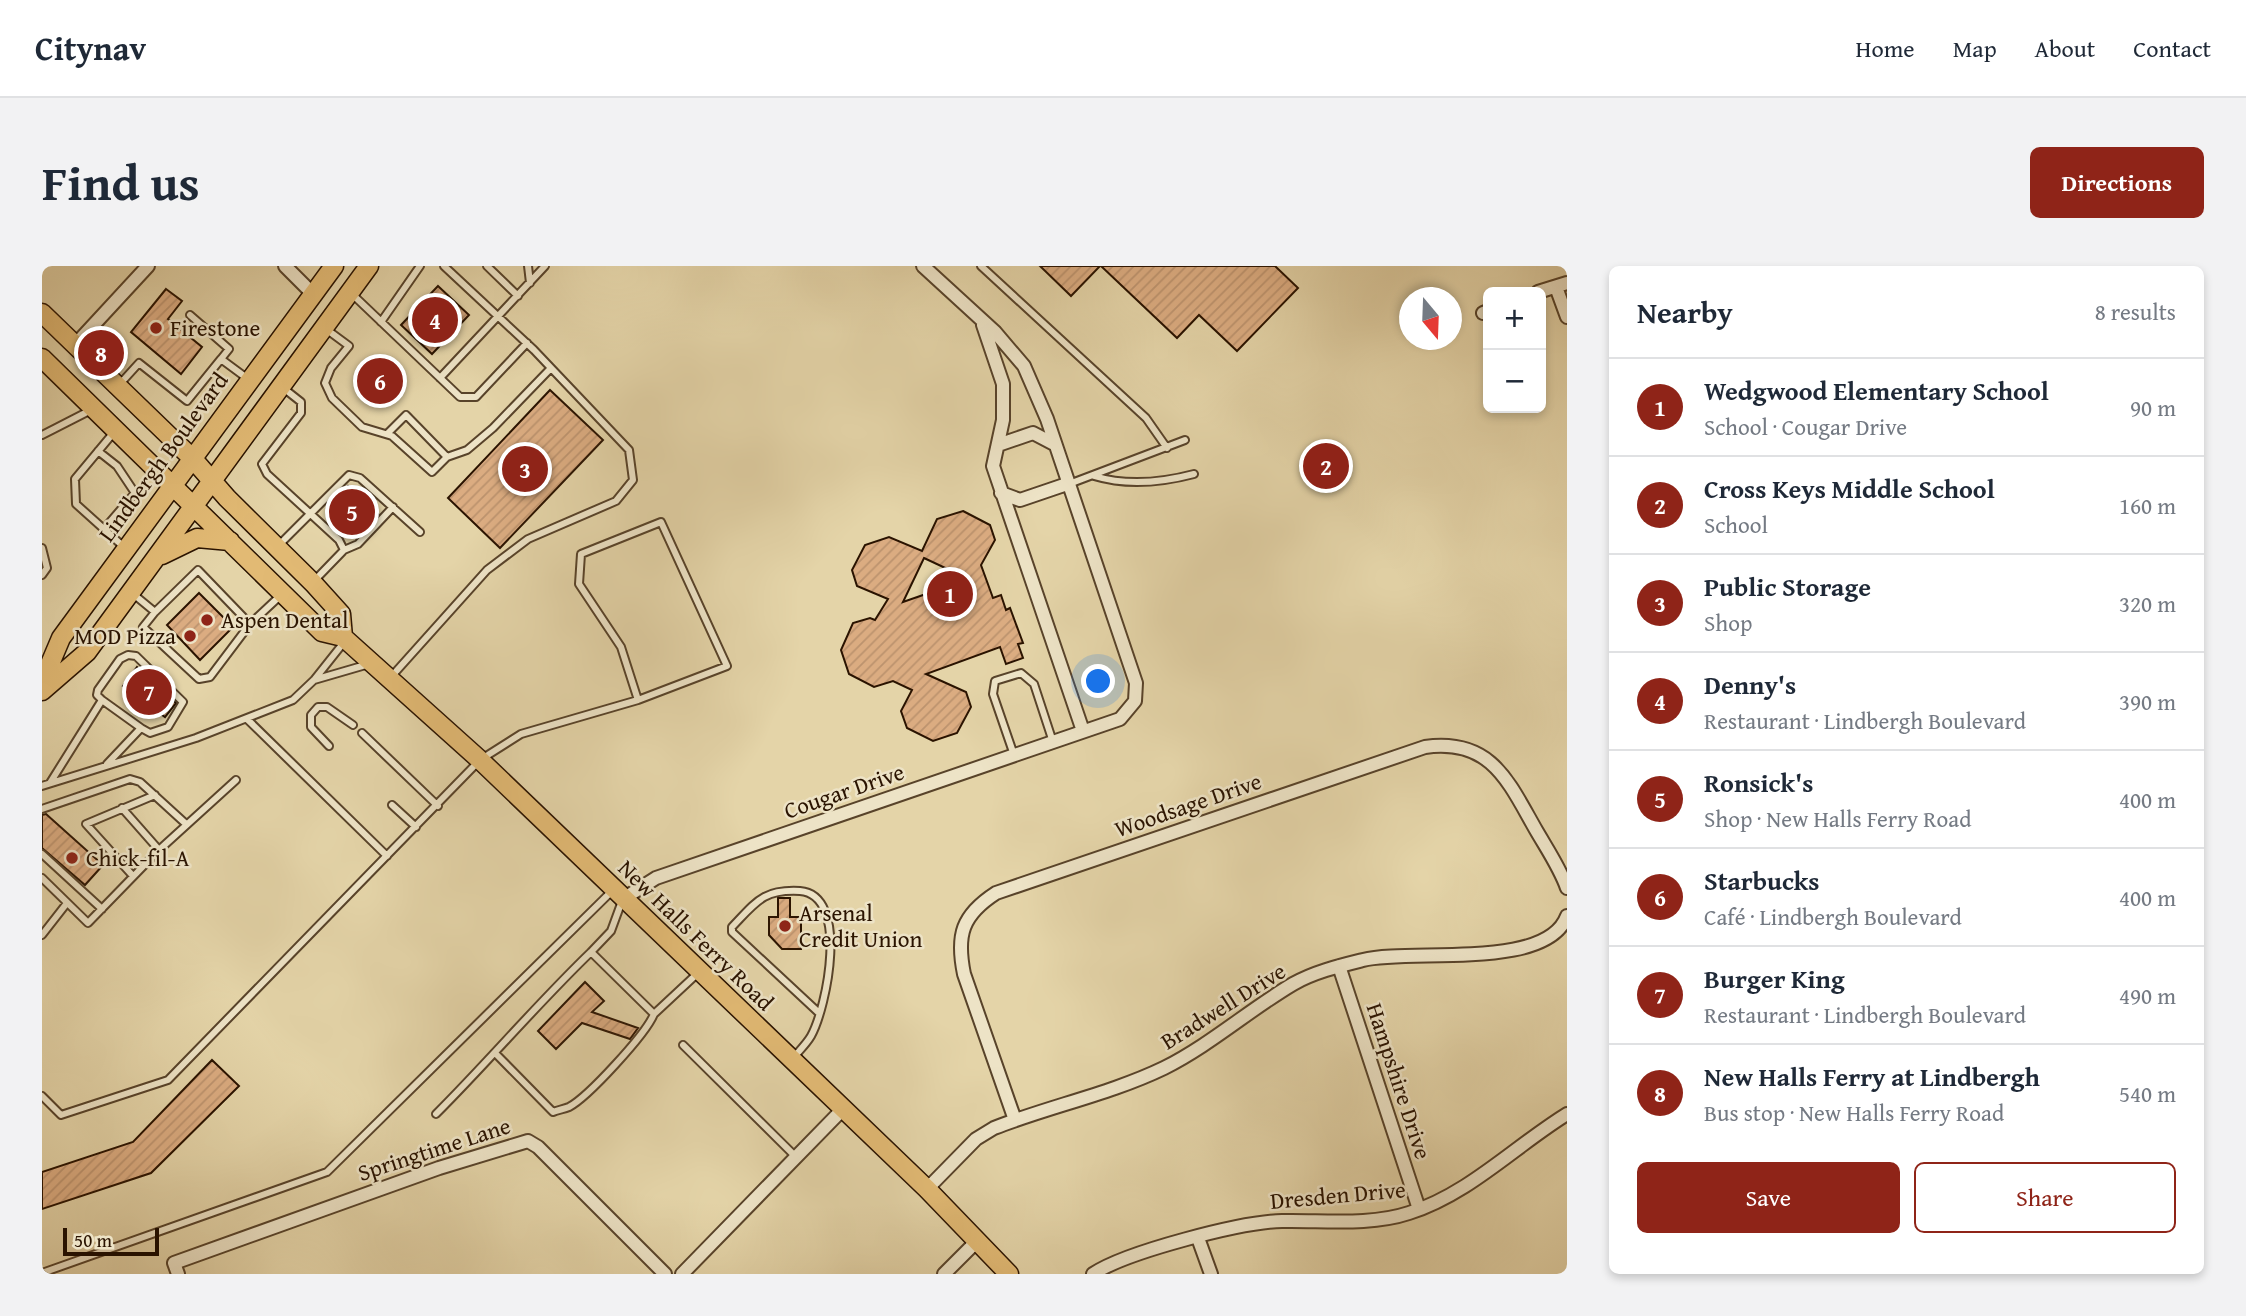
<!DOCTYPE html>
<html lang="en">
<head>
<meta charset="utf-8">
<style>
	body { margin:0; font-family:"Gentium Book Plus",serif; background:#f2f2f3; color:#1f2937 }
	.controls { position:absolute; right:21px; top:21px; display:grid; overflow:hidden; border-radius:10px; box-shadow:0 4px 10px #0003 }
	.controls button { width:63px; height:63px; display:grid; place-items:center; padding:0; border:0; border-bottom:2px solid #e0e1e3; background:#fff; color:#1f2937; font:35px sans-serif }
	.compass { position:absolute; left:1357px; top:21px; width:63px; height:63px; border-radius:50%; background:#fff; box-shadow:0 4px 10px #0003; rotate:161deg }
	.scale { position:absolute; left:21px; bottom:18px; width:96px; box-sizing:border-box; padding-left:7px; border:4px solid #2a1300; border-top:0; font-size:19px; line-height:24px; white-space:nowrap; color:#2a1300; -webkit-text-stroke:5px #ede3c6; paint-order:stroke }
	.you { position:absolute; left:1057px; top:416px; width:24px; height:24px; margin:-18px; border:5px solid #fff; border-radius:50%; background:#1a73e8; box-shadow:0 0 0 10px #1a73e833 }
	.badge { display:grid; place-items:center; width:46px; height:46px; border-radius:50%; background:#8f2418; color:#fff; font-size:23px; font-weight:700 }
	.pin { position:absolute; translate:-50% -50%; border:4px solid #fff; box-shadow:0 2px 7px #0006 }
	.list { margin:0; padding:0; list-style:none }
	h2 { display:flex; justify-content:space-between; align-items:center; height:91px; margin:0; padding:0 28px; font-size:30px }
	h2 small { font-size:23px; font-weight:400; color:#747a83 }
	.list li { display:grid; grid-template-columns:46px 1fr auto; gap:21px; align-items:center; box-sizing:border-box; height:98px; padding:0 28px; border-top:2px solid #e0e1e3 }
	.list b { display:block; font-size:26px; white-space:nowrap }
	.list p { margin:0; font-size:23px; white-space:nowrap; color:#747a83 }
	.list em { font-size:23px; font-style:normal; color:#747a83 }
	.actions { display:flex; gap:14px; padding:21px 28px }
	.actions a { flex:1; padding:16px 0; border:2px solid #8f2418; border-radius:10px; text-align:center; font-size:24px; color:#8f2418 }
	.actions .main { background:#8f2418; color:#fff }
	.map { position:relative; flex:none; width:1525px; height:1008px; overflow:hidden; border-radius:10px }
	header { display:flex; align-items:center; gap:42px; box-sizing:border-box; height:98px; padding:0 35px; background:#fff; border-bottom:2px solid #e0e1e3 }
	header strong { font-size:33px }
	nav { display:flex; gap:38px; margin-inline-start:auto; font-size:24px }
	.intro { display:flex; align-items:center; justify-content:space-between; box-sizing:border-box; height:168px; padding:0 42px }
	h1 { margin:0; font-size:49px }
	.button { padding:18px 32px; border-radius:10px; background:#8f2418; color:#fff; font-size:24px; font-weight:700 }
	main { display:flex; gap:42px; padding:0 42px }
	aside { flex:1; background:#fff; border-radius:10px; box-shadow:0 4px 10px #0003 }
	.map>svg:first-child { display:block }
</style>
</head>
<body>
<header>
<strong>Citynav</strong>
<nav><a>Home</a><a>Map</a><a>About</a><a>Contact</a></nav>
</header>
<div class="intro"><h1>Find us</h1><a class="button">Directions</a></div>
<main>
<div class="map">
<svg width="1525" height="1008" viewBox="0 0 1525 1008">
	<defs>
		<pattern id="building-hatch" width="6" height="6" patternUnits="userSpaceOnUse" patternTransform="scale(1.75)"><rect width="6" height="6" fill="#dbac81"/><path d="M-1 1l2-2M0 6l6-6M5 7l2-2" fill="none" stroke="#bc936e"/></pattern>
	</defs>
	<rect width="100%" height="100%" fill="#e4d4a8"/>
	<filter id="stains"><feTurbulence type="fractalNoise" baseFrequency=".00286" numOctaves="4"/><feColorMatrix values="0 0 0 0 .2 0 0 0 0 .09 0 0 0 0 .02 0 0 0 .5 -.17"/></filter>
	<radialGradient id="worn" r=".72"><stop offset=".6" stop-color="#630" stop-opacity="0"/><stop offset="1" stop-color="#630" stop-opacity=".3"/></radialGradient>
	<path fill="url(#building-hatch)" stroke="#2a1300" stroke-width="2" fill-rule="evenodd" d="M998 0H1058L1029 30Z
		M1059 0H1233L1256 22 1195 85 1157 49 1135 72Z
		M396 20 427 49 390 88 359 59Z
		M124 23 140 35 126 53 160 81 139 108 89 66Z
		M508 124 561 174 458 282 406 232Z
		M306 220 336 248 314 271 285 243Z
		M921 245 948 259 953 274 939 299 951 332 959 329 964 344 968 342 981 377 976 378 981 392 964 398 958 381 884 408 924 426 929 441 915 467 891 475 865 462 859 445 870 424 851 415 832 421 807 408 799 384 811 357 828 352 833 354 846 333 815 320 810 304 823 279 847 271 880 285 895 253ZM882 292 927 313 861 336Z
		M157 327 191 361 158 394 125 359Z
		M95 401 134 437 123 451 81 420Z
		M4 548 61 599 43 619 0 582V549Z
		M736 632H748V651H759V683H740L727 669V651H736Z
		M543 716 562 735 550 746 596 762 588 773 540 757 514 783 496 765Z
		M170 794 197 820 109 907 0 943V906L91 876Z"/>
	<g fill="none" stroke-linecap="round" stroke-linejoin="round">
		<defs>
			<path id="lane" d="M445 0 476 30
				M486 0 488 17
				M939 0 1104 152 1125 182
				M310 28 418 131H434L485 77
				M148 49 187 83 179 93
				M339 56 378 0
				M284 63 307 80 289 102 283 117 290 132 320 161 350 170 390 206 405 191 425 184 451 162 509 102
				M398 112 503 0
				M77 119 97 97 145 135 179 93 206 113
				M240 121 259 136V147L220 198 225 208 297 274 302 284 272 315
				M73 165 33 213 34 238 83 282
				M345 168 364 149 405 191
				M0 169 51 143
				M56 185 75 200 93 227 62 263
				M1052 210C1085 220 1118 217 1152 208
				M1027 218 1143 174
				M235 281 307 209 318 212 378 266
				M0 282 5 302 0 309
				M302 284 316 278 351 241
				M90 327 113 346 156 304 208 358 238 330
				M113 346 101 361 157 413 168 411 208 358
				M349 411 445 304 486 273 574 235 591 214 587 184 492 84 402 0
				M272 414 327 398
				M60 434 55 429 56 424 78 393 86 389 94 390 141 436 126 461 108 467 99 462
				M205 453 345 590
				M320 467 396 540
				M287 480 269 461V449L276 441H285L311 459
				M972 489 951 428 953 415 979 407 992 418 1011 476
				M8 517 60 434 99 462 65 498
				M0 520 154 472 251 434 272 414 303 375
				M350 539 374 561
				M80 542 117 584
				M0 543 88 513 98 516 144 558
				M0 588 60 643
				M91 610 44 558 113 529
				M0 612 46 657 117 584 194 514
				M580 635 569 665 549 686 612 748 656 707
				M0 669 25 637
				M641 779 754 891
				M454 788 511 846C516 844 522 843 527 841 546 831 604 768 612 748
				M752 791C758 784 765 777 769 770 785 741 808 629 758 625 721 623 714 636 690 661V666L776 746
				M0 830 19 849 126 814 438 494 479 468 596 434 685 400 619 256 539 288 537 318 579 381 596 434
				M394 848C447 795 495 738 549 686
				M0 1007 285 906 570 625"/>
			<path id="street" d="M243 0 271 28
				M1514 21 1525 51
				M1496 26 1525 17
				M1441 47 1446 45
				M941 59 961 118V154L951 200 1041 465
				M33 79 106 0
				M956 179 991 167 1012 178
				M959 227 978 234 1025 218
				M581 633 614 612 1078 453 1093 435 1094 417 1005 153 982 100 953 66 881 0
				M1297 700 1377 943
				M973 854 922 708C914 669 920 649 954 627L1383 481C1449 472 1466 515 1494 564 1505 583 1518 602 1525 622
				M885 923 934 873 952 862C1008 840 1068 828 1122 802 1168 779 1207 744 1251 718 1272 706 1297 700 1321 694 1368 682 1505 705 1525 650
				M1156 972 1169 1008
				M136 1008 132 997 397 902 486 875 496 881 623 1008
				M640 1008 800 844
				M902 1008 934 976
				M1051 1008C1084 986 1199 956 1240 955 1280 954 1328 960 1367 947 1427 928 1473 880 1525 848"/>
			<path id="primary" d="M0 47 151 193 185 232 271 317 299 348 301 371
				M0 92 280 366 301 371 438 494 885 923 967 1008
				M120 289 155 272 188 275
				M0 417 19 372 292 0
				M0 425 45 386 327 0"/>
		</defs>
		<use href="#lane" stroke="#58432a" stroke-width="10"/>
		<use href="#street" stroke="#58432a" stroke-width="16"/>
		<use href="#primary" stroke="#2a1300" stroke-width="21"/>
		<use href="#lane" stroke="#ede3c6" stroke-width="6"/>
		<use href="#street" stroke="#ede3c6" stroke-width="12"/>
		<use href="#primary" stroke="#e2ba74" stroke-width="18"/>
	</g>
	<g fill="#8f2418" stroke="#ede3c6" stroke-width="2.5">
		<circle cx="114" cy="62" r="7"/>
		<circle cx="165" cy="354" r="7"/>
		<circle cx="148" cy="370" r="7"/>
		<circle cx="30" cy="592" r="7"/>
		<circle cx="743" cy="660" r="7"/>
	</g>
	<g text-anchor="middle" stroke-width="5" stroke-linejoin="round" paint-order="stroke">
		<g font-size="23" fill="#2a1300" stroke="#ede3c6" text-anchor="start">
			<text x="128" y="70">Firestone</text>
			<text x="179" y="362">Aspen Dental</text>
			<text x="134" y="378" text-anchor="end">MOD Pizza</text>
			<text x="44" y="600">Chick-fil-A</text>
			<text x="757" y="655">Arsenal<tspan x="757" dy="26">Credit Union</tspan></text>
		</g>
		<g font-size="23" fill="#2a1300" stroke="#ede3c6">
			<text transform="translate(121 191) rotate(-54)" y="8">Lindbergh Boulevard</text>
			<text transform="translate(802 525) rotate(-19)" y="8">Cougar Drive</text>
			<text transform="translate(1146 539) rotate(-19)" y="8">Woodsage Drive</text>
			<text transform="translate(654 669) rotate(44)" y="8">New Halls Ferry Road</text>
			<text transform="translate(1181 740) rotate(-32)" y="8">Bradwell Drive</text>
			<text transform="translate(1357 815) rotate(72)" y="8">Hampshire Drive</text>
			<text transform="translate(392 883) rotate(-18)" y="8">Springtime Lane</text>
			<text transform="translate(1296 929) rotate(-5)" y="8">Dresden Drive</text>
		</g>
	</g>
	<rect width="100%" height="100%" filter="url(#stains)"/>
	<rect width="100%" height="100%" fill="url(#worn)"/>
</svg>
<div class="controls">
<button>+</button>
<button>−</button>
</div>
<svg class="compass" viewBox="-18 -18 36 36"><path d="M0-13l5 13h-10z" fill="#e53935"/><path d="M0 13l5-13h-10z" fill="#747a83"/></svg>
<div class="scale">50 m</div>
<div class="you"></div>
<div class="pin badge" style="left:908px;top:328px">1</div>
<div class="pin badge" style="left:1284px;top:200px">2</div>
<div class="pin badge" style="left:483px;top:203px">3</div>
<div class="pin badge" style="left:393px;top:54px">4</div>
<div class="pin badge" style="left:310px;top:246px">5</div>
<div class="pin badge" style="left:338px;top:115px">6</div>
<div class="pin badge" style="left:107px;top:426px">7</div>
<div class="pin badge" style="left:59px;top:87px">8</div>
</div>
<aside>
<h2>Nearby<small>8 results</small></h2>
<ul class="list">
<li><span class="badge">1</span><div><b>Wedgwood Elementary School</b><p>School · Cougar Drive</p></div><em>90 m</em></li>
<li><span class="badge">2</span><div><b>Cross Keys Middle School</b><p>School</p></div><em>160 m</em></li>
<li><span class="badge">3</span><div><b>Public Storage</b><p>Shop</p></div><em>320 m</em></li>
<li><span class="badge">4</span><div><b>Denny's</b><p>Restaurant · Lindbergh Boulevard</p></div><em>390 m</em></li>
<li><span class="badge">5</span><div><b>Ronsick's</b><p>Shop · New Halls Ferry Road</p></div><em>400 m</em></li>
<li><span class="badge">6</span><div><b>Starbucks</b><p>Café · Lindbergh Boulevard</p></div><em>400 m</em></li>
<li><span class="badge">7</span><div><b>Burger King</b><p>Restaurant · Lindbergh Boulevard</p></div><em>490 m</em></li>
<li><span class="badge">8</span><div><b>New Halls Ferry at Lindbergh</b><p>Bus stop · New Halls Ferry Road</p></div><em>540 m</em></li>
</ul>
<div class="actions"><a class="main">Save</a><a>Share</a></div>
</aside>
</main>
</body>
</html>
